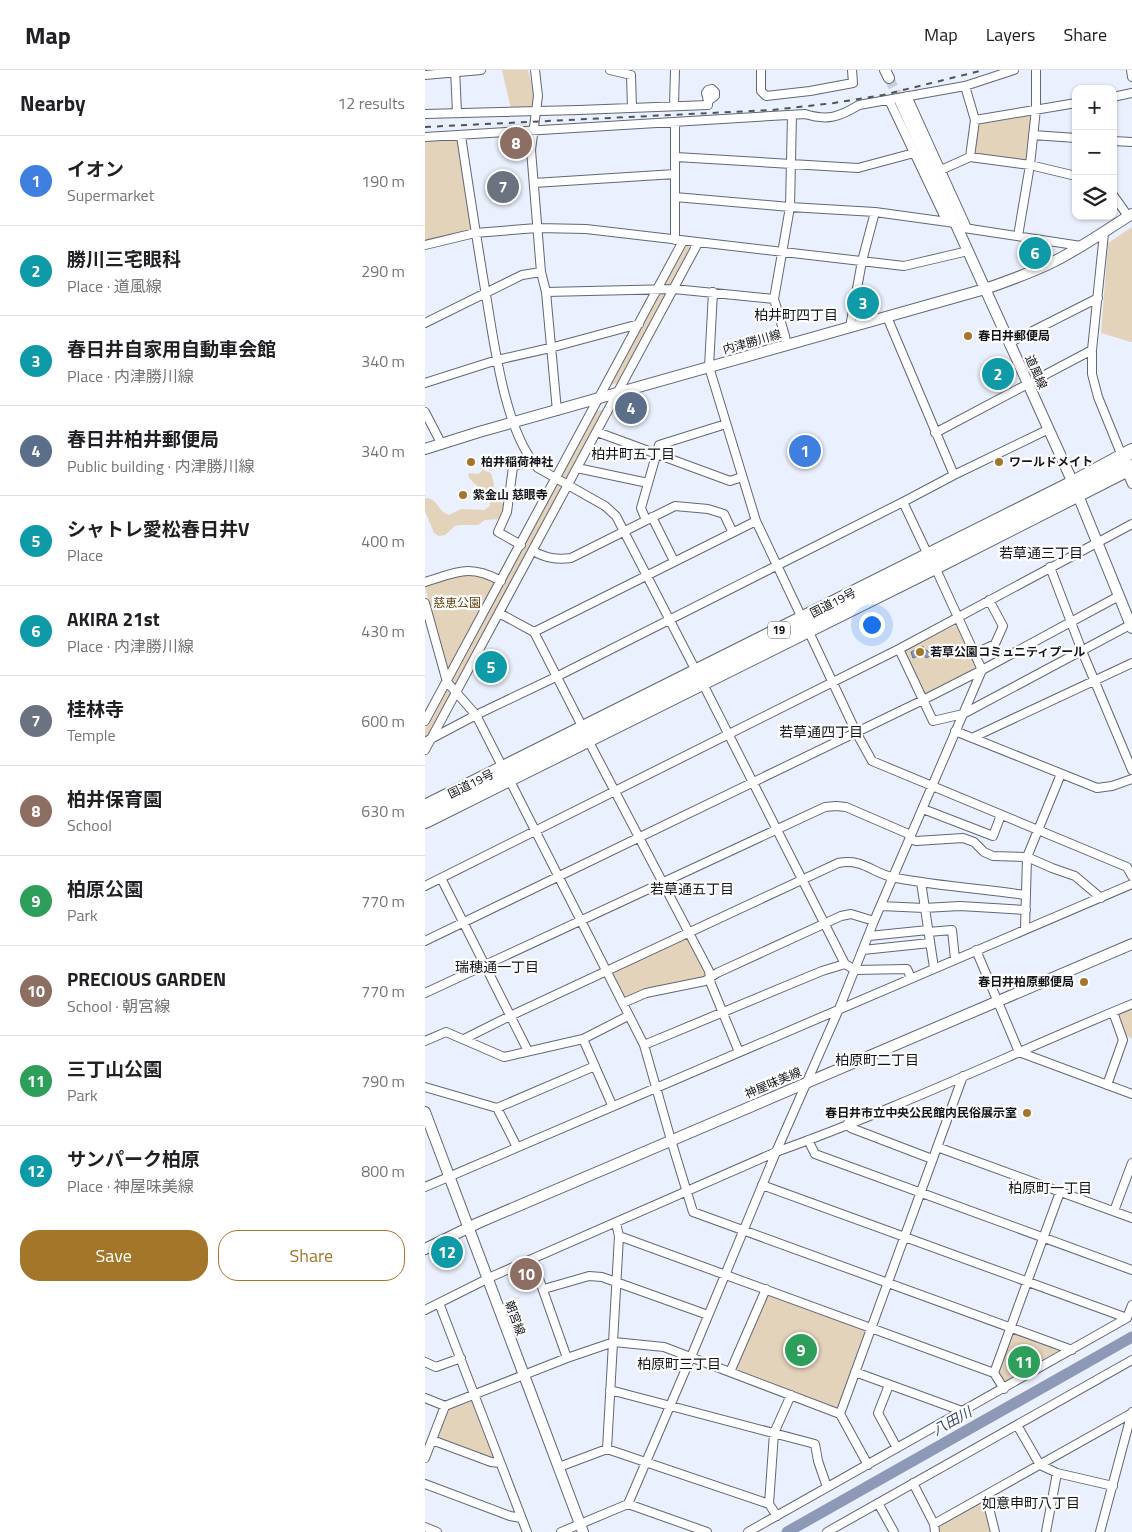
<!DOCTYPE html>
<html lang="en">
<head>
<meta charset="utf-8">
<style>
	body { margin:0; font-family:"Titillium Web","Noto Sans JP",sans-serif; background:#f2f2f2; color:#202124 }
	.controls { position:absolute; right:15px; top:15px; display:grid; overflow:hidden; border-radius:10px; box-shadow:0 1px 4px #0004 }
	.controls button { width:45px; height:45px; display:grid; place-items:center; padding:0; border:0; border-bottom:1px solid #e0e0e0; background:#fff; color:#202124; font:25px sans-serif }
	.you { position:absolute; left:446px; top:554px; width:18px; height:18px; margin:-12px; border:4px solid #fff; border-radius:50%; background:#1a73e8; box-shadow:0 0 0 8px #1a73e833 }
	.badge { display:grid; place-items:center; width:32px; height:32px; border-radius:50%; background:#a47629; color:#fff; font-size:16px; font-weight:700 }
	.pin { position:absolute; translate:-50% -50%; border:2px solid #fff; box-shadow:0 1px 5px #0006 }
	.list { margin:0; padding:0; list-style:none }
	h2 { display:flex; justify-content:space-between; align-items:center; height:65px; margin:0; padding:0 20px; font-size:21px }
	h2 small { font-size:16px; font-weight:400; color:#757577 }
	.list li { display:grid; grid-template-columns:32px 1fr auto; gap:15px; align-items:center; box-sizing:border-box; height:90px; padding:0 20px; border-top:1px solid #e0e0e0 }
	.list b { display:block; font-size:19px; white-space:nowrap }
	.list p { margin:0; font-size:16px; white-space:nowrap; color:#757577 }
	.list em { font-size:16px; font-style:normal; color:#757577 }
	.actions { display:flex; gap:10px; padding:15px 20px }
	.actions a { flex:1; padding:11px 0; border:1px solid #a47629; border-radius:20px; text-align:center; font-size:18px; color:#a47629 }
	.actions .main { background:#a47629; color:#fff }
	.icon { flex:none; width:28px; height:28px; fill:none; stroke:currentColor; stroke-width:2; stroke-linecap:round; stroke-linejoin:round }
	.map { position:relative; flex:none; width:707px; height:1462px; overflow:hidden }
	header { display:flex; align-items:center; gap:30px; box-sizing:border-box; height:70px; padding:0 25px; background:#fff; border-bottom:1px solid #e0e0e0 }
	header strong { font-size:24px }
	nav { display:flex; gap:28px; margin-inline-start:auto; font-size:18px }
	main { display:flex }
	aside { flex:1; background:#fff }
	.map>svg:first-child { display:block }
</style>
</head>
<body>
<header>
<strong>Map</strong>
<nav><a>Map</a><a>Layers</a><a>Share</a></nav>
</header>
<main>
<aside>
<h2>Nearby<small>12 results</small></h2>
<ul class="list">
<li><span class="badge" style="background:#3f7fe0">1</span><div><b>イオン</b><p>Supermarket</p></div><em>190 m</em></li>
<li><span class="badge" style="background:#0f9aa8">2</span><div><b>勝川三宅眼科</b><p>Place · 道風線</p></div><em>290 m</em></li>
<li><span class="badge" style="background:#0f9aa8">3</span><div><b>春日井自家用自動車会館</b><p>Place · 内津勝川線</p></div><em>340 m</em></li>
<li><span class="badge" style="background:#5c6f8a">4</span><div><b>春日井柏井郵便局</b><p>Public building · 内津勝川線</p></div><em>340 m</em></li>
<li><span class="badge" style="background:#0f9aa8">5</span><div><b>シャトレ愛松春日井V</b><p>Place</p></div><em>400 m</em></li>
<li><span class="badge" style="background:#0f9aa8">6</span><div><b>AKIRA 21st</b><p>Place · 内津勝川線</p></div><em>430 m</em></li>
<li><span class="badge" style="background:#6b7280">7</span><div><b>桂林寺</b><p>Temple</p></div><em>600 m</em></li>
<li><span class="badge" style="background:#8d6e63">8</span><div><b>柏井保育園</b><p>School</p></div><em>630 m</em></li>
<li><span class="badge" style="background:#2e9e5b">9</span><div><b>柏原公園</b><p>Park</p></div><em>770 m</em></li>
<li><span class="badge" style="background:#8d6e63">10</span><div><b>PRECIOUS GARDEN</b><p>School · 朝宮線</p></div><em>770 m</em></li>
<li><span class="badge" style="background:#2e9e5b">11</span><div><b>三丁山公園</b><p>Park</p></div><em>790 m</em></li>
<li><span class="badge" style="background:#0f9aa8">12</span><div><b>サンパーク柏原</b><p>Place · 神屋味美線</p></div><em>800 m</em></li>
</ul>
<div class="actions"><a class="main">Save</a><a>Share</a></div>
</aside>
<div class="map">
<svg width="707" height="1462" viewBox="0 0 707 1462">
	<rect width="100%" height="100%" fill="#eaf0fd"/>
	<path fill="#e4d3bb" d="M77 0H103L110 28 107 39H86Z
		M605 44 607 46 603 89 600 92 550 85 548 82 553 55 555 53Z
		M30 68 33 70 47 158 45 160 0 171V70Z
		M707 157V272H706L676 263 683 173Z
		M261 176 269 177 248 215 240 217V215Z
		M237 222H242L195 312 186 315 235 224Z
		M182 339 143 411 136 407 172 341Z
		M58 400 66 403 69 414 68 425 80 436 78 444 75 449 60 450 53 455H35L30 456 20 465 14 466 9 463 0 441V428C13 428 13 442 24 445L36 439 59 440 65 436C64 418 51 419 43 406L44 403 53 404Z
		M132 414 138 418 31 617 26 612Z
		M50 504 71 512 25 599H22L0 517 1 515 33 505Z
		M531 555H533L553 597 552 601 502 624 499 623 479 583 480 580Z
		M21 619 27 625 6 664 0 667V659Z
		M261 867 264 868 282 903 279 909 202 929 199 928 187 904 188 901Z
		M707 938V969L701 965 693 947 694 944Z
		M342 1224 439 1258 441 1261 413 1337 410 1338 312 1301 311 1298Z
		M589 1262 637 1279V1284L580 1314 573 1301 587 1263Z
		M47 1331 49 1332 70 1386 66 1390 13 1369 12 1366 23 1339Z
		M556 1431 559 1432 567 1462H513L514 1455Z"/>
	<path fill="#8d99b7" stroke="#687188" d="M498 576 499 579 503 581 505 586 501 588 499 584 488 588 486 582Z"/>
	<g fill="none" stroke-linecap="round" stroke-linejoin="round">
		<path stroke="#8d99b7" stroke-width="11" d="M362 1462 707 1267"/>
		<path stroke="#cacfdb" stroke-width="10" stroke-dasharray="10 5" stroke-linecap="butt" d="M464 8 475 31"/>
		<defs>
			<path id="street" d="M30 0 32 42
				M110 0 113 26 106 80 116 202 121 222 132 341
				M185 0 206 5 207 38
				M336 0V21L341 26 385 21 428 13 427 0
				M706 0 707 7
				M0 5 56 0
				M540 16 550 50 545 87
				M482 26 542 158
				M688 27 707 23
				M464 30 522 152
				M249 36 250 0
				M0 44 154 40 283 35V31L290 26V22L287 19 283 20 281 23 283 31
				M550 50 651 33
				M608 65 651 68
				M36 66C44 119 52 172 61 225 69 272 80 363 113 398L180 436 191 446 271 601
				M0 67 380 44C403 51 414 47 434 35L540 16 589 0
				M688 71 707 72
				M251 87 433 98 489 83
				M516 100 545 87 605 95 651 106
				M109 113 250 104
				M688 125 703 146
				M250 127 365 137 450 142 530 153
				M539 158 656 176
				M679 163 667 280V304L673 327 697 386
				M593 166 605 95 611 39V0
				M250 170V52
				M0 175 50 163 112 158 161 159 479 196 543 181
				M121 222 249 219 349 229
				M288 222 284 297 331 451 377 548
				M462 247 529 405
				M0 253 97 205 116 202
				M425 257 437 191 450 142
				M584 273 673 228
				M362 275 360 266 349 229 365 137 367 45
				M0 313 72 290 125 278 214 254
				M0 342 16 373
				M172 362 305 411 317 407
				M510 363 667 280
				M152 398 223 413
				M701 400 707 414
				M478 432 503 485
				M227 447 249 491
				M221 450 216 438 234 375 301 354
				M96 475 73 462 82 442 88 397 105 390
				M108 481C121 488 131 490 146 488L250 436 283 439 299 444 307 461
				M625 497 657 581 707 700
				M0 512C33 502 44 494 76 511
				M0 533 22 612 51 645 78 698
				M74 543 109 562 158 658
				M383 560 431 662 447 691 702 797 707 806
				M109 562 331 451
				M474 579 508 651 538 644 705 555
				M551 583 570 574 578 556 564 530
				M277 612 420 894 430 900 482 899 486 908
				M0 651 258 171
				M530 661 672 718 687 716 707 709
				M549 667 707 593
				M163 670 284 901 286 914 314 982
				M0 672 51 645 133 606 478 432 529 405 624 359
				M0 680 273 173
				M84 709 219 975 246 1070 268 1142 647 1280
				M498 739 568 766 576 745
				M485 769 491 771 538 768 549 772 559 782 568 786 602 787 627 798 650 806 676 828
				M16 808 103 981
				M496 812 509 898
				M0 816 474 579 707 454
				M456 836 499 838 535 836 601 840
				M600 859 602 787 636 704
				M503 862 527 860 530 889
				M444 866 503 860
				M0 871 498 630 557 600 694 526
				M438 880 505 873
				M551 880 594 982 707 1024
				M0 923 400 737 411 736 421 737 486 765
				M198 933 221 923 280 911 292 903 416 846 426 844 449 851
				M39 969 85 946 413 793C440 788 447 804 471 808 514 816 558 819 601 825
				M158 969 187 1035
				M0 971 21 962 79 987 158 969 203 946
				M219 975 397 901 420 894
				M682 1015 698 970 688 942
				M0 1017 72 1038 170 996
				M72 1038 92 1077
				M423 1053 426 1058 507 1089
				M383 1070 390 1084 707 1200
				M512 1077 707 1148
				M337 1115 702 1248
				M0 1117 707 814
				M689 1141 707 1093
				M194 1166 569 1303 635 1122
				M107 1189 142 1288
				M119 1219 164 1206 177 1207 283 1245
				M14 1233 102 1462
				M0 1240 68 1206 351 1082C472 1039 588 983 707 934
				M0 1292 11 1297 36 1288
				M305 1302 341 1219
				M430 1302 537 1341
				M569 1303 579 1319
				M464 1315 453 1343 472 1378
				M185 1320 390 1374 393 1391 402 1417
				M0 1328 20 1336 142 1288 189 1272 239 1277 415 1344
				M592 1355 615 1395 632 1403 688 1416
				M7 1370 66 1392 75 1393
				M182 1379 194 1166 191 1153
				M0 1388 20 1336
				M443 1395 415 1344 538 1006
				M134 1397 182 1379 344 1434 352 1446
				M488 1413 509 1454 510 1462
				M0 1414 85 1446 96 1448
				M561 1426 570 1462
				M453 1433 469 1462
				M203 1434 282 1462
				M344 1434 349 1363 366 1325
				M509 1454 707 1343
				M0 1457 12 1462
				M136 1462 203 1434 266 1287 351 1082 414 939 449 851 557 600 510 497
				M323 1462 702 1248 707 1235
				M402 1462 707 1290
				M621 1462 632 1403
				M675 1462 707 1342"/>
			<path id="secondary" d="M460 0 464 8
				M475 31 648 413 707 558
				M0 379 54 362 560 219C583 211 606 203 628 192 656 178 681 160 707 144
				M0 1042 158 1462
				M0 1179 53 1153 707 874"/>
			<path id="highway" d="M0 737 648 413 707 381
				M0 751 510 497 707 397"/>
		</defs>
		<use href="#street" stroke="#616775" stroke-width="10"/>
		<use href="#secondary" stroke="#616775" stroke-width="12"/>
		<use href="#highway" stroke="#616775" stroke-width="16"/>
		<use href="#street" stroke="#fff" stroke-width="8"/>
		<use href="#secondary" stroke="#fff" stroke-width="10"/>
		<use href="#highway" stroke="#fff" stroke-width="14"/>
		<path stroke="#4f525a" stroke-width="2" stroke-dasharray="6 6" stroke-linecap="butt" d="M0 57 347 40 409 33 458 25 559 0"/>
	</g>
	<g fill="#a47629" stroke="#fdfdfd" stroke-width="2">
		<circle cx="543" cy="266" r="5"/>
		<circle cx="46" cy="392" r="5"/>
		<circle cx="574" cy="392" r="5"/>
		<circle cx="38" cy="425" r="5"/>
		<circle cx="495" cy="582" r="5"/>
		<circle cx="659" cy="912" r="5"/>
		<circle cx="602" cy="1043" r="5"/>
	</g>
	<g text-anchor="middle" stroke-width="4.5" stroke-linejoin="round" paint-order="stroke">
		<rect fill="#fdfdfd" stroke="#595b5f" stroke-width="1" x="343" y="551.5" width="22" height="17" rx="4"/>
		<g font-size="11" font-weight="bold" fill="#13151b">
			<text x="354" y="564">19</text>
		</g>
		<g font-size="12" font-weight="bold" fill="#13151b" stroke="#fdfdfd" text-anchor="start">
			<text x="553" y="270">春日井郵便局</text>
			<text x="56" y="396">柏井稲荷神社</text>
			<text x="584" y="396">ワールドメイト</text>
			<text x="48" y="429">紫金山 慈眼寺</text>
			<text x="505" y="586">若草公園コミュニティプール</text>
			<text x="649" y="916" text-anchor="end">春日井柏原郵便局</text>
			<text x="592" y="1047" text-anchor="end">春日井市立中央公民館内民俗展示室</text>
		</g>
		<g font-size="12" fill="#13151b" stroke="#fdfdfd">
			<text transform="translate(327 272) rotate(-16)" y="4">内津勝川線</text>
			<text transform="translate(611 302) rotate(66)" y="4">道風線</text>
			<text transform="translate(408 533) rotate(-27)" y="4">国道19号</text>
			<text transform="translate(46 714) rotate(-26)" y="4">国道19号</text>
			<text transform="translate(348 1013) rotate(-23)" y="4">神屋味美線</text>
			<text transform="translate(90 1248) rotate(70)" y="4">朝宮線</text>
		</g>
		<g font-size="12" fill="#604310" stroke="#fdfdfd">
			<text x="32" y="537">慈恵公園</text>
		</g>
		<g font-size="14" fill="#13151b" stroke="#fdfdfd">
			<text x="371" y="250">柏井町四丁目</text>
			<text x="208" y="389">柏井町五丁目</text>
			<text x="616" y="488">若草通三丁目</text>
			<text x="396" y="667">若草通四丁目</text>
			<text x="267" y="824">若草通五丁目</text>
			<text x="72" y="902">瑞穂通一丁目</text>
			<text x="452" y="995">柏原町二丁目</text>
			<text x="625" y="1123">柏原町一丁目</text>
			<text x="254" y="1299">柏原町三丁目</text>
			<text x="606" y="1438">如意申町八丁目</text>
		</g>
		<g font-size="14" font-style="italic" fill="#394874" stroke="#fdfdfd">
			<text transform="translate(527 1351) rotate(-29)" y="5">八田川</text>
		</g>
	</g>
</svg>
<div class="controls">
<button>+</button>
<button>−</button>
<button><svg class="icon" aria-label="layers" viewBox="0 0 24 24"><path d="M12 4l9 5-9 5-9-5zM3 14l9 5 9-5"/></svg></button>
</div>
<div class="you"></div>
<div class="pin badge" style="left:380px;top:381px;background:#3f7fe0">1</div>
<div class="pin badge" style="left:573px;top:304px;background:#0f9aa8">2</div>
<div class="pin badge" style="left:438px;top:233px;background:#0f9aa8">3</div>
<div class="pin badge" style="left:206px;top:338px;background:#5c6f8a">4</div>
<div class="pin badge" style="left:66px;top:597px;background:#0f9aa8">5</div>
<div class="pin badge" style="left:610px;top:183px;background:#0f9aa8">6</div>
<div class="pin badge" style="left:78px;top:117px;background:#6b7280">7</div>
<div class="pin badge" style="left:91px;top:73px;background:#8d6e63">8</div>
<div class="pin badge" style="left:376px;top:1280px;background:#2e9e5b">9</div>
<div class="pin badge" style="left:101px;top:1204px;background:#8d6e63">10</div>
<div class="pin badge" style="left:599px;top:1292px;background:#2e9e5b">11</div>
<div class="pin badge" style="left:22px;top:1182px;background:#0f9aa8">12</div>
</div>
</main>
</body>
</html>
